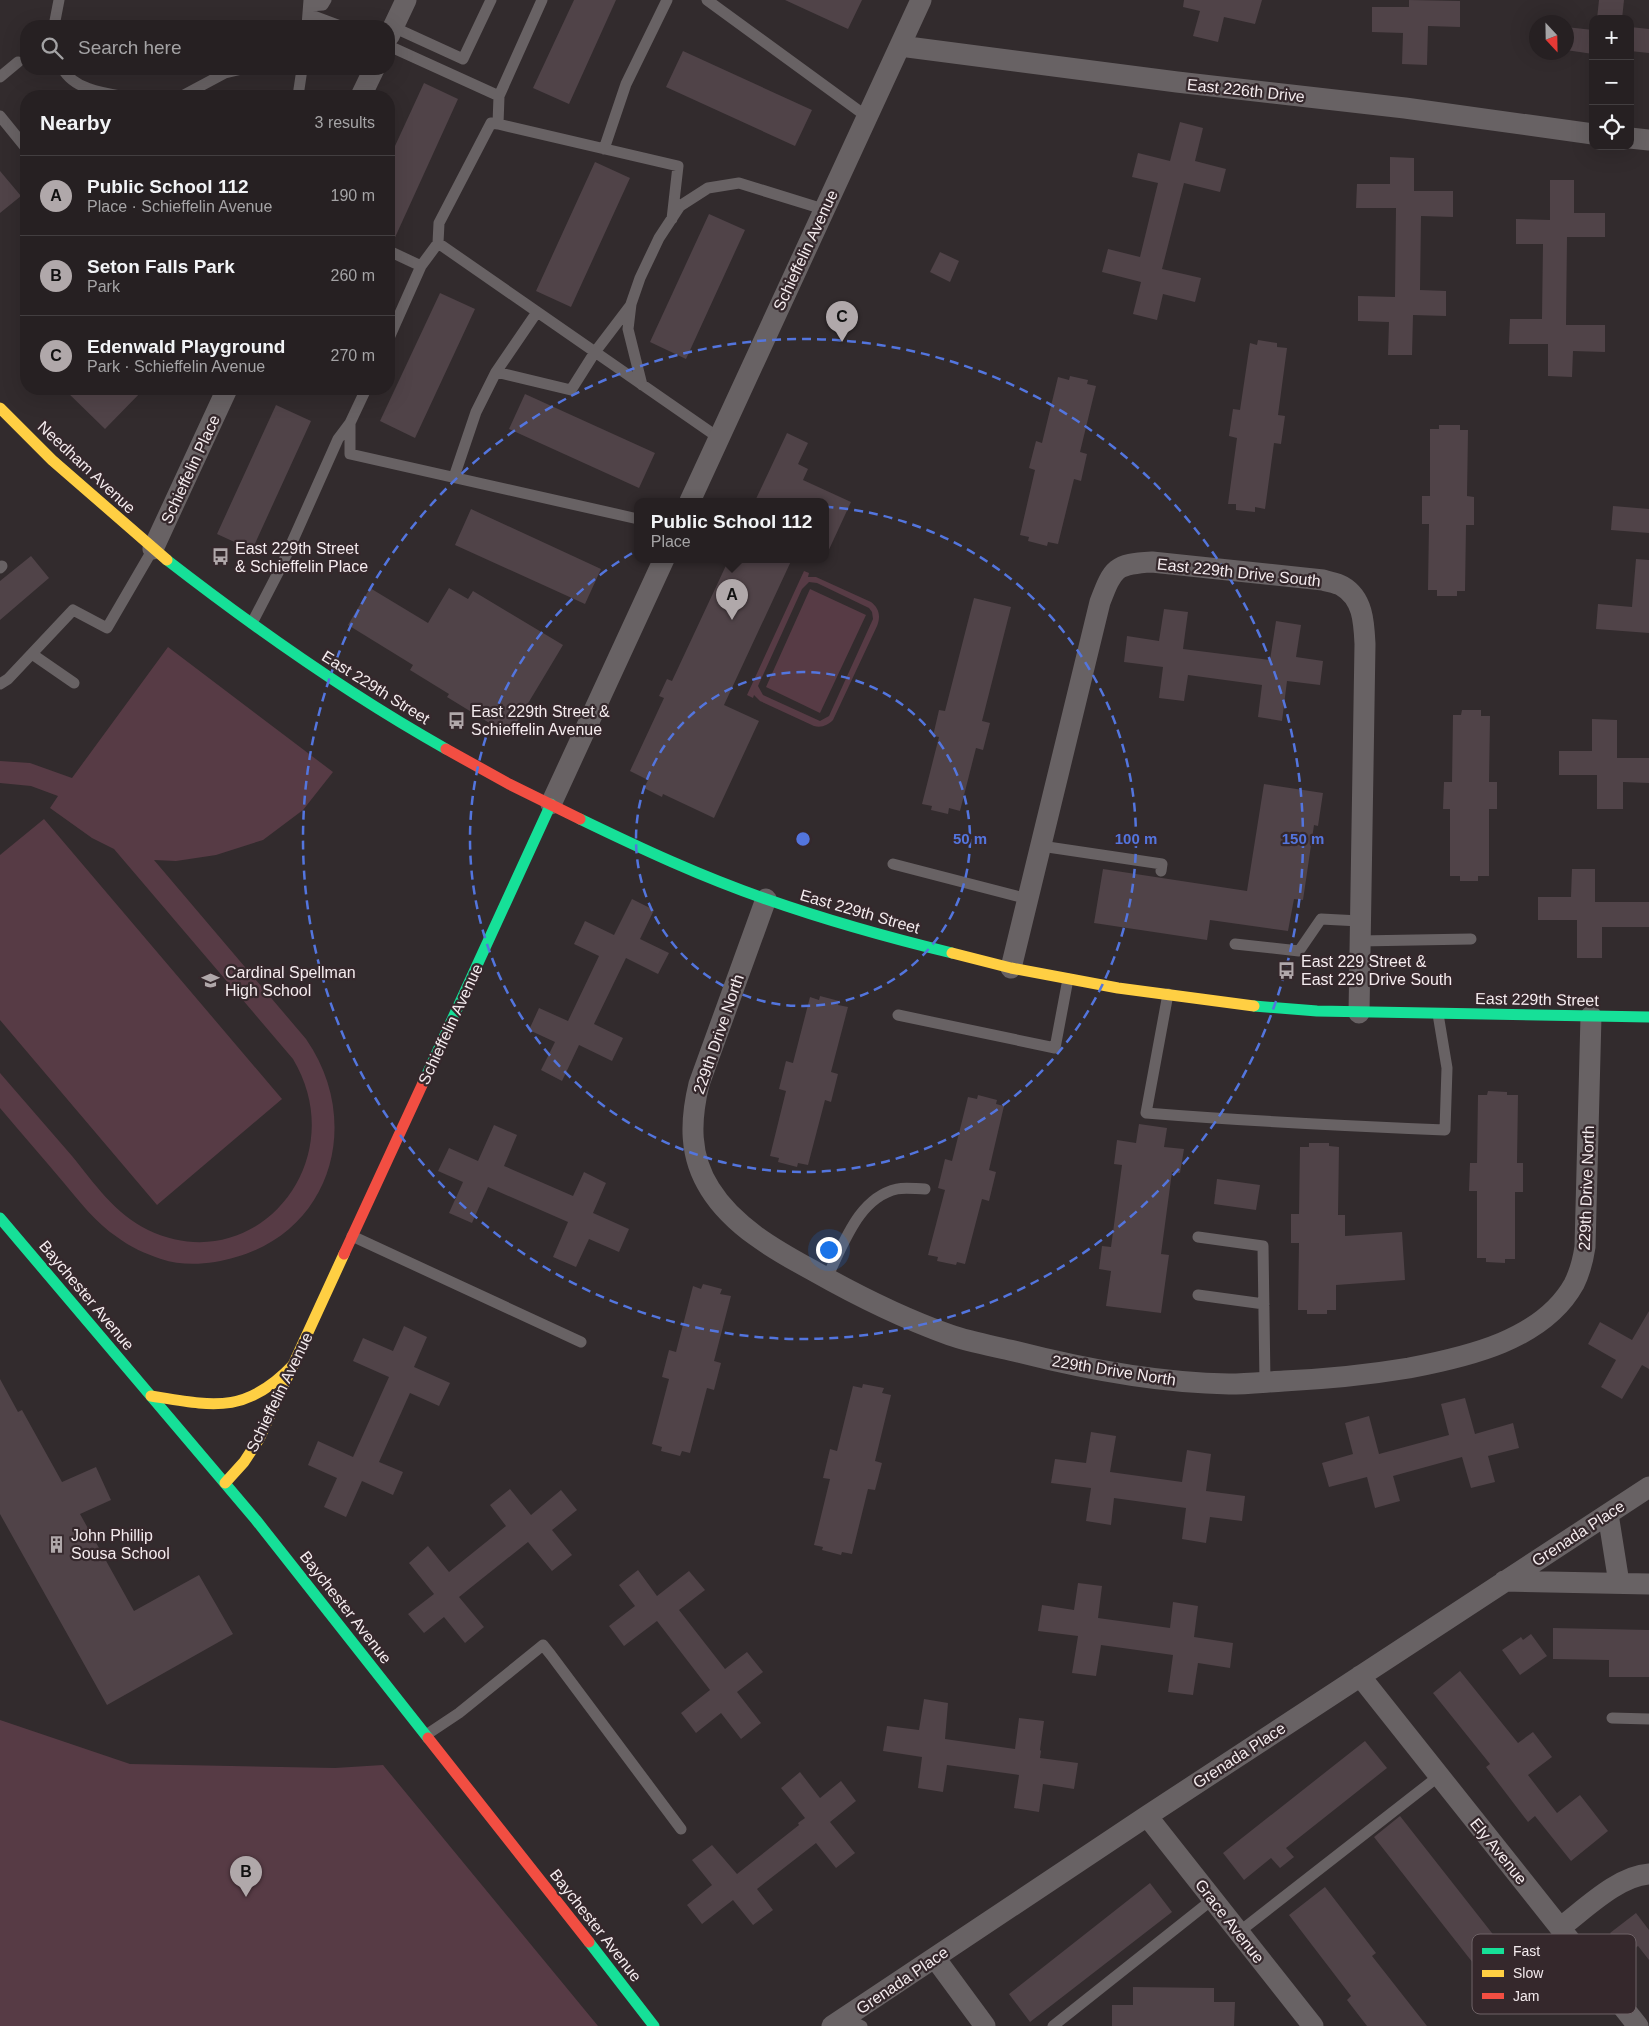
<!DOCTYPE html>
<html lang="en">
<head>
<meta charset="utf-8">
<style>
	body { margin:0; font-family:Helvetica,sans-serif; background:#322d2f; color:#f1f3f6 }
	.controls { position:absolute; right:15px; top:15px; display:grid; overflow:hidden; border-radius:10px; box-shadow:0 5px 20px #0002 }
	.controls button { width:45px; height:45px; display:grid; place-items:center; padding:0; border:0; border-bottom:1px solid #423e40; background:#262022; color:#f1f3f6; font:25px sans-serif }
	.compass { position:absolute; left:1529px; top:15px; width:45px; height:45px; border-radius:50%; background:#262022; box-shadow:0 5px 20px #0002; rotate:158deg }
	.you { position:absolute; left:828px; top:1249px; width:18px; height:18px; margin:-12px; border:4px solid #fff; border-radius:50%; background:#1a73e8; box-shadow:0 0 0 8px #1a73e833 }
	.badge { display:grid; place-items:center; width:32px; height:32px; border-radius:50%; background:#b0a8aa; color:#111; font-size:16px; font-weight:700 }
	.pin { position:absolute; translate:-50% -41px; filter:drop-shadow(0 1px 2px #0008) }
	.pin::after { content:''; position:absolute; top:26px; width:18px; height:15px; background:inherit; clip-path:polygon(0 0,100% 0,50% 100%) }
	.popup { position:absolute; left:634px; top:498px; width:195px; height:65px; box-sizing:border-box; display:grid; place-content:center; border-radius:10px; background:#262022; filter:drop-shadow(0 1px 4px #0005); font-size:16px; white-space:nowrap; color:#a4a3a5 }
	.popup b { font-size:19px; color:#f1f3f6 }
	.popup::after { content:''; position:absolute; left:50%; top:100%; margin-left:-10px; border:10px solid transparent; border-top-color:#262022 }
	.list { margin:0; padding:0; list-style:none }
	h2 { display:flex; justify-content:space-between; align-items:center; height:65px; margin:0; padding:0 20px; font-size:21px }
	h2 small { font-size:16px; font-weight:400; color:#a4a3a5 }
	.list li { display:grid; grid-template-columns:32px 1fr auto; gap:15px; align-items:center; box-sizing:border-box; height:80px; padding:0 20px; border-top:1px solid #423e40 }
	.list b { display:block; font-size:19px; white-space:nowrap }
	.list p { margin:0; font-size:16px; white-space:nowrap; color:#a4a3a5 }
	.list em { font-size:16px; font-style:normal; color:#a4a3a5 }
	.icon { flex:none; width:28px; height:28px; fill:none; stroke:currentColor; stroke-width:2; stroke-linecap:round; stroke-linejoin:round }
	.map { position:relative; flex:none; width:1649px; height:2026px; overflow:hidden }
	.search { position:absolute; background:#262022; box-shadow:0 5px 20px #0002; left:20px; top:20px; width:375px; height:55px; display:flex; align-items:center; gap:12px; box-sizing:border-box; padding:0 18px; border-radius:20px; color:#a4a3a5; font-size:19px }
	.panel { position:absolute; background:#262022; box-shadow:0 5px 20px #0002; left:20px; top:90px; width:375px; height:305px; border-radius:20px }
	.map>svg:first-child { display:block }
</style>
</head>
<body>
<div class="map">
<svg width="1649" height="2026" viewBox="0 0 1649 2026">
	<rect width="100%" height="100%" fill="#322b2d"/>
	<path fill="#573b45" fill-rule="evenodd" d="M804 571 809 573 808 577H816L871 602C879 608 881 616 877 626L833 720C828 725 822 728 814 726L760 701 754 695 753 698 747 695ZM809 582 817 583 869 608 872 612 873 619 829 716 820 721 763 695 758 686 802 589Z
		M810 589 866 615 820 713 766 687Z
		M168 647 333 772 303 810 263 840 216 855 176 861 154 860 306 1039C362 1119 334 1229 236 1257 213 1264 185 1267 161 1259 146 1254 130 1247 117 1237 96 1223 80 1202 64 1183 43 1158 21 1133 0 1108V1073C24 1101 48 1128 72 1156 94 1183 115 1214 148 1230 256 1281 354 1161 293 1059L114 849 92 838 50 808 58 796 31 786 0 783V761L30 763 72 778Z
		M44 819 282 1099 157 1205 0 1020V855Z
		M0 1720 130 1764 335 1768 383 1765 598 2026H0Z"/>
	<path fill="#504348" d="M574 0H616L569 104 533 88Z
		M785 0H862L848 29Z
		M1184 0H1262L1255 24 1224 17 1218 42 1193 36 1200 11 1183 7Z
		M1409 0 1460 1V27L1428 26 1427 65 1402 64 1403 33 1372 32V7H1409Z
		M1599 0H1624L1622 19H1597Z
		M1566 27 1593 30V54L1566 50Z
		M1630 27 1649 29V53L1630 51Z
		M683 51 812 110 795 146 666 87Z
		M424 83 458 99 392 244H389V159Z
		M1180 122 1203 128 1195 161 1226 169 1220 192 1184 183 1162 269 1201 278 1195 302 1163 294 1157 320 1133 314 1141 282 1102 272 1108 249 1140 257 1158 183 1132 177 1138 153 1170 161Z
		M1390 157 1414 158V191H1453V217L1421 216 1420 290 1446 291V316L1413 315 1412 355H1388L1389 322 1358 321V296L1395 297 1396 208H1356L1357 184H1390Z
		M595 162 630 178 571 307 536 291Z
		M0 171 21 196 0 213Z
		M1550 180H1574V213H1605V237H1567L1566 325H1605V352L1573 351 1572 377 1548 376V344H1509L1510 319H1542L1543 244H1516V219L1550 220Z
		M709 214 745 230 686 359 650 342Z
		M940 252 959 261 950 282 930 272Z
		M440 293 475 309 415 438 380 421Z
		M1258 340 1277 343V347L1287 348 1278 415 1285 416 1281 444 1274 443 1265 509 1255 507V512L1236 510V504H1228L1237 438 1229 436 1233 409 1240 410 1250 343 1257 345Z
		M1070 376 1088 380 1087 384 1096 386 1080 452 1087 454 1081 481 1074 479 1058 544 1048 542 1047 546 1028 541 1029 537 1020 535 1035 470 1029 468 1036 441 1042 443 1058 377 1069 380Z
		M64 389H144L105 429Z
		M525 394 655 453 639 488 509 429Z
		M276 405 311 421 252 550 217 534Z
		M1439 425H1460V430H1468L1467 496 1474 497V525H1466L1465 591H1457V596H1437V590H1428L1429 524H1422V496H1430V429H1439Z
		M787 433 808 443 798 464 808 469 803 480 851 502 826 556V501H755Z
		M1613 506 1649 509V533L1611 530Z
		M471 509 601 569 585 604 455 545Z
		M31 556 49 578 0 620V581Z
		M729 559H792L724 705 759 721 714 818 663 794 662 797 644 788 648 780 630 771 664 698 659 696 667 679 672 681Z
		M1636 559 1649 560V633L1596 629 1598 604 1632 607Z
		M370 588 428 623 449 588 468 599 473 591 563 645 509 735 447 697 449 694 410 670 413 665 348 625Z
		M974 598 1011 607 982 721 990 723 983 750 976 748 960 811 949 808 948 814 931 810 932 806 922 804 939 737 933 736 939 710 945 711Z
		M1164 609 1188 612 1183 649 1270 660 1276 621 1301 625 1296 657 1323 661 1320 685 1287 681 1282 721 1258 717 1262 685 1188 675 1184 701 1159 698 1163 667 1124 662 1127 636 1159 641Z
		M1462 710H1481V716H1490L1489 782H1497V809H1489V876H1478V881H1460V876H1450V809H1443L1444 782H1452L1453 715H1461Z
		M1592 719 1617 720V758H1649V783L1623 782V809H1597V775H1559V751H1592Z
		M1264 784 1323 793 1318 826 1314 825 1303 900 1294 899 1288 931 1210 920 1207 940 1094 923 1103 869 1247 891Z
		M1572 869H1595V902H1649V927H1602V958H1577V920H1538V897H1571Z
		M632 899 654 910 640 939 669 953 658 974 626 958 594 1024 623 1038 612 1061 579 1045 562 1081 541 1070 555 1042 529 1030 539 1008 568 1021 599 956 574 944 585 921 614 935Z
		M820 996 839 1001 838 1005 848 1007 831 1072 838 1074 831 1102 825 1100 808 1165 798 1163 797 1167 778 1162 779 1158 770 1156 786 1091 779 1089 786 1061 793 1063 810 997 819 1000Z
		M1488 1091 1507 1092V1095H1518L1517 1163H1523V1192H1515V1259H1505V1263L1486 1262V1258H1477V1191H1469L1470 1163H1477L1478 1095H1487Z
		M978 1095 997 1100 996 1104 1004 1106 989 1170 996 1172 989 1201 982 1199 965 1264 957 1262 956 1265 937 1261 938 1257 928 1255 945 1190 938 1188 945 1159 952 1161 968 1097 977 1099Z
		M1139 1124 1167 1128 1164 1147 1184 1149 1180 1173 1172 1172 1161 1254 1169 1255 1161 1313 1106 1306 1111 1271 1099 1269 1102 1246 1111 1247 1122 1165 1114 1164 1117 1140 1136 1143Z
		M494 1125 517 1135 504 1166 573 1196 584 1172 606 1183 593 1213 629 1229 619 1252 589 1239 576 1267 553 1257 568 1222 488 1187 472 1223 449 1213 463 1182 438 1171 449 1148 478 1161Z
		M1309 1143H1329V1146L1339 1147 1338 1215H1345V1236L1402 1232 1405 1280 1336 1285V1310H1327V1314H1307V1310H1298L1299 1243H1291V1214H1299L1300 1147H1309Z
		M1217 1179 1260 1185 1256 1210 1214 1204Z
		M703 1284 722 1289 720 1294 731 1296 714 1361 721 1363 714 1390 707 1388 690 1453 682 1451 680 1456 661 1451 662 1447 652 1444 669 1379 662 1377 669 1350 676 1352 693 1286 701 1289Z
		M1649 1311V1369L1642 1365 1622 1399 1601 1387 1616 1360 1588 1344 1600 1322 1632 1340Z
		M404 1326 427 1337 414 1367 450 1383 439 1406 410 1393 379 1462 403 1472 393 1495 362 1481 346 1517 324 1507 337 1478 308 1465 318 1441 353 1457 389 1377 353 1361 363 1338 393 1351Z
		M0 1379 18 1412 22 1410 62 1482 96 1467 111 1500 80 1514 134 1611 199 1575 233 1634 107 1705 0 1514Z
		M863 1384 884 1388 882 1393 891 1395 875 1461 882 1463 875 1490 868 1489 852 1554 842 1552 841 1555 822 1550 823 1547 814 1545 830 1479 823 1478 830 1449 837 1451 853 1386 862 1388Z
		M1465 1398 1475 1434 1513 1423 1519 1448 1488 1456 1495 1482 1471 1488 1462 1457 1393 1476 1400 1501 1375 1508 1367 1477 1329 1487 1322 1463 1353 1454 1345 1423 1369 1416 1379 1454 1449 1435 1441 1404Z
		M1091 1432 1116 1436 1110 1472 1182 1482 1187 1450 1211 1454 1206 1491 1245 1496 1242 1521 1210 1517 1206 1543 1182 1539 1186 1508 1114 1498 1111 1525 1086 1521 1091 1488 1051 1483 1055 1459 1086 1463Z
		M510 1489 531 1515 561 1490 577 1510 552 1530 572 1555 552 1571 528 1542 459 1597 484 1627 465 1643 444 1617 424 1633 408 1614 434 1594 409 1563 428 1546 449 1572 506 1526 490 1505Z
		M638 1570 657 1596 689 1571 705 1590 679 1610 725 1669 747 1652 763 1672 737 1692 761 1723 741 1739 721 1713 696 1733 681 1713 710 1690 657 1621 624 1646 609 1626 635 1606 619 1585Z
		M1078 1583 1102 1586 1098 1618 1170 1628 1173 1602 1198 1606 1194 1637 1233 1643 1230 1668 1198 1663 1193 1695 1168 1692 1173 1655 1101 1645 1096 1676 1072 1673 1078 1636 1038 1631 1042 1605 1074 1610Z
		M1553 1628 1649 1630V1677H1609V1660L1553 1659Z
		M1531 1634 1547 1656 1520 1675 1502 1650 1521 1637 1523 1640Z
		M1460 1671 1518 1743 1533 1732 1552 1757 1528 1775 1557 1813 1580 1795 1608 1831 1571 1861 1535 1816 1528 1822 1486 1767 1490 1764 1433 1693Z
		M924 1699 948 1703 945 1739 1015 1749 1019 1718 1044 1721 1040 1750 1041 1751 1040 1758 1078 1763 1074 1789 1043 1784 1039 1812 1014 1808 1019 1775 947 1765 943 1792 918 1788 922 1757 883 1751 887 1726 919 1730Z
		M1365 1741 1387 1768 1286 1848 1294 1857 1280 1868 1271 1858 1244 1880 1223 1853Z
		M800 1772 820 1798 841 1781 856 1801 830 1822 855 1853 836 1868 816 1843 757 1889 773 1910 753 1925 733 1900 702 1924 687 1905 712 1885 692 1860 712 1845 737 1874 799 1825 798 1823 805 1818 781 1788Z
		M1400 1816 1510 1956 1484 1977 1374 1837Z
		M1150 1883 1172 1912 1030 2022 1009 1994Z
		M1325 1887 1376 1953 1372 1956 1427 2026H1367L1347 2000 1351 1996 1289 1915Z
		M1636 1913 1649 1930V1960L1638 1946 1627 1954 1610 1933Z
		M1133 1987 1214 1988V2002H1235L1234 2026H1112V2005H1133Z"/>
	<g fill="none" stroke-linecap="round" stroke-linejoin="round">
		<path stroke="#686264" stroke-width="11" d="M707 0 866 116
			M309 6 323 5 326 0
			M308 14 340 26
			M54 26 59 0
			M307 26 309 0
			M393 27 463 59 491 0
			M389 46 499 96 498 124 678 166 672 219
			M63 69C73 88 101 93 120 96
			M0 77 18 62
			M182 96 225 73 242 69
			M298 96 302 69
			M499 96 542 0
			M0 116 26 148
			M604 149 626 84 667 0
			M438 243 439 223 491 123 498 124
			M389 251 421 266 389 338
			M421 266 438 243 719 438
			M537 312 496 372 571 390 595 352 630 306
			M642 385 628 329 631 304 640 278 659 238 680 206 708 188 739 183 823 209
			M366 389 350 423V454L638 519
			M454 477 476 412 496 372
			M0 568 2 566
			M252 623 281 567 338 439 350 423
			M32 654 74 683
			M0 684 8 679 73 610 107 628 153 549
			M1041 846 1162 864 1161 871
			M893 864 1028 899
			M1359 941 1471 939
			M1235 944 1299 951 1321 919 1360 921
			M1168 994 1146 1113C1246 1121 1345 1126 1445 1130L1447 1068 1438 1014
			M898 1015 1055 1048 1068 979
			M352 1236 581 1342
			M1198 1237 1263 1246 1265 1382
			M826 1279C843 1247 857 1198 897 1189 906 1187 916 1189 925 1189
			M1198 1295 1264 1304
			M1612 1718 1649 1719
			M426 1735 459 1713 543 1645 551 1655 681 1829
			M1239 1932 1439 1776
			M845 2017 862 2026
			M1053 2026 1213 1899"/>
		<path stroke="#686264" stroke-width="21" d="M389 36 406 0
			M900 46 1177 82 1405 108 1593 134
			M361 96 374 69
			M1630 138 1649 140
			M690 501 921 0
			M153 549 227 389
			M551 804 664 559
			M766 899 699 1084C690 1121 689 1156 710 1189 733 1226 775 1250 812 1270 856 1295 902 1318 950 1335 970 1342 993 1346 1014 1351 1084 1369 1157 1383 1229 1384 1247 1384 1266 1382 1284 1381 1326 1379 1367 1375 1409 1368 1467 1357 1543 1340 1574 1284 1580 1272 1583 1260 1585 1247L1591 1016
			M1011 968 1100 602C1113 568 1115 564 1152 562L1323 580C1329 582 1337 583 1342 586 1363 598 1364 622 1365 644L1359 1013
			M1608 1514 1619 1583
			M1504 1581 1649 1584
			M1360 1676 1638 2026
			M1147 1816 1313 2026
			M1561 1927C1585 1909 1618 1876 1649 1874
			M935 1958 985 2026
			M832 2026 1147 1816 1649 1487"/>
		<path stroke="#16e098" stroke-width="11" d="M167 560C256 629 348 694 446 749
			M580 819C640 848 702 877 766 899 826 920 890 938 952 953
			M1254 1006 1317 1011 1649 1017
			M423 1083 551 804
			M0 1218 256 1520 428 1738
			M589 1942 654 2026"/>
		<path stroke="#ffcf43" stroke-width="11" d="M0 408 52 460 167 560
			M952 953 1011 968 1118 988 1254 1006
			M151 1396C213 1406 246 1415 294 1364
			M225 1483 244 1462 259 1439 344 1254"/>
		<path stroke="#f24e42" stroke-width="11" d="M446 749 509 784 580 819
			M344 1254 423 1083
			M428 1738 589 1942"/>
	</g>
	<g fill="none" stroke="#5375de" stroke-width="2.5" stroke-dasharray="9 6">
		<circle cx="803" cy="839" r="167"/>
		<circle cx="803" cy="839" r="333"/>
		<circle cx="803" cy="839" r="500"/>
	</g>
	<defs>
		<symbol id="bus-bare" viewBox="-9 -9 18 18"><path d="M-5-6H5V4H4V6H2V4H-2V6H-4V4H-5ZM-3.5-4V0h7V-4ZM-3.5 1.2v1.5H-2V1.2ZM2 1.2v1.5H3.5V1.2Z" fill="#b0a8aa" stroke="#35282c" stroke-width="2.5" paint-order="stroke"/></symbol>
		<symbol id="school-bare" viewBox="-9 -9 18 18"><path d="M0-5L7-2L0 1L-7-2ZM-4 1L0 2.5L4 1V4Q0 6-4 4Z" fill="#b0a8aa" stroke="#35282c" stroke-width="2.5" paint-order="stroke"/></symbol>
		<symbol id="building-bare" viewBox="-9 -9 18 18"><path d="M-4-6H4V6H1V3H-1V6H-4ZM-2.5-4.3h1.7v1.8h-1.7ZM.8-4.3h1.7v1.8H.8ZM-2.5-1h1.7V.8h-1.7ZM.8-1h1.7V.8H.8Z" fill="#b0a8aa" stroke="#35282c" stroke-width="2.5" paint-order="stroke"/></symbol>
	</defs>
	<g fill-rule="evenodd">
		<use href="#bus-bare" x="208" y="544" width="25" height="25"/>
		<use href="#bus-bare" x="444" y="708" width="25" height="25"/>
		<use href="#bus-bare" x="1274" y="958" width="25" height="25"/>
		<use href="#school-bare" x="198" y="968" width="25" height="25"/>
		<use href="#building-bare" x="44" y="1532" width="25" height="25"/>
	</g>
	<g text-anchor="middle" stroke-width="4.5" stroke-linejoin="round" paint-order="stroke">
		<g font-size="16" fill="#f4ebee" stroke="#35282c">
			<text transform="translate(1246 90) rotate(6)" y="6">East 226th Drive</text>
			<text transform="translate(805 250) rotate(-65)" y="6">Schieffelin Avenue</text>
			<text transform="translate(87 467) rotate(43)" y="6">Needham Avenue</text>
			<text transform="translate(190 469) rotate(-65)" y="6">Schieffelin Place</text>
			<text transform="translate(1239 572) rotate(6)" y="6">East 229th Drive South</text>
			<text transform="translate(376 687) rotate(32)" y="6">East 229th Street</text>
			<text transform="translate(860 911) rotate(16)" y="6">East 229th Street</text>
			<text transform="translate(1537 999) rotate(1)" y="6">East 229th Street</text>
			<text transform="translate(450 1024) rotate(-65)" y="6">Schieffelin Avenue</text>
			<text transform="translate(718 1034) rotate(-71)" y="6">229th Drive North</text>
			<text transform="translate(1586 1188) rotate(-88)" y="6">229th Drive North</text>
			<text transform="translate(87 1295) rotate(50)" y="6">Baychester Avenue</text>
			<text transform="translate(1114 1370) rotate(9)" y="6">229th Drive North</text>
			<text transform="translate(279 1392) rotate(-64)" y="6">Schieffelin Avenue</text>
			<text transform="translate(1578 1533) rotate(-33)" y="6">Grenada Place</text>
			<text transform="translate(346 1607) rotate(52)" y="6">Baychester Avenue</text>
			<text transform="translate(1239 1755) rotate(-33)" y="6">Grenada Place</text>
			<text transform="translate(1499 1851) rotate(51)" y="6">Ely Avenue</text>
			<text transform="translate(1230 1921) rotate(52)" y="6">Grace Avenue</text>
			<text transform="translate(596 1925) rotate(52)" y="6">Baychester Avenue</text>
			<text transform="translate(902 1980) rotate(-34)" y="6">Grenada Place</text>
		</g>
		<g font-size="16" fill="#f4ebee" stroke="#35282c" text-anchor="start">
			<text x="235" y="554">East 229th Street<tspan x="235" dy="18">&amp; Schieffelin Place</tspan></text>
			<text x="471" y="717">East 229th Street &amp;<tspan x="471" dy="18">Schieffelin Avenue</tspan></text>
			<text x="1301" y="967">East 229 Street &amp;<tspan x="1301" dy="18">East 229 Drive South</tspan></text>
			<text x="225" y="978">Cardinal Spellman<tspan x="225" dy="18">High School</tspan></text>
			<text x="71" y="1541">John Phillip<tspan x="71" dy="18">Sousa School</tspan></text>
		</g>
	</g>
	<rect x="1472" y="1934" width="164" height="80" rx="8" fill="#35282c" stroke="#6e6266" stroke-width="1"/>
	<rect x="1482" y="1948" width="22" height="6" fill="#16e098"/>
	<rect x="1482" y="1970" width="22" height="7" fill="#ffcf43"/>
	<rect x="1482" y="1993" width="22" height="6" fill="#f24e42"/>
	<g font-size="14" fill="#f4ebee">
		<text x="1513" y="1956">Fast</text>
		<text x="1513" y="1978">Slow</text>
		<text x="1513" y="2001">Jam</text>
	</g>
	<circle cx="803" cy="839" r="8" fill="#5375de" stroke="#35282c" stroke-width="2.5"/>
	<g font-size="15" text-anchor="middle" font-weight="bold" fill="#5375de" stroke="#35282c" stroke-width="4.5" stroke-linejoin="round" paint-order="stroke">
		<text x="970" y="844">50 m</text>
		<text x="1136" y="844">100 m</text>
		<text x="1303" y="844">150 m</text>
	</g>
</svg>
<div class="controls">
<button>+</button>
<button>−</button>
<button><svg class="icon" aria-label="locate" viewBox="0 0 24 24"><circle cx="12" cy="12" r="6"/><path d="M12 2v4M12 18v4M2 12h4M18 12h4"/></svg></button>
</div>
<svg class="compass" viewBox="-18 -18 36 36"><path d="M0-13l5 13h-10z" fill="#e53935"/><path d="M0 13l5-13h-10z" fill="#a4a3a5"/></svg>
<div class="you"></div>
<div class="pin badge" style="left:732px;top:620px">A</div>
<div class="popup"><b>Public School 112</b>Place</div>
<div class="pin badge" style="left:246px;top:1897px">B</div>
<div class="pin badge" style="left:842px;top:342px">C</div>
<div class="search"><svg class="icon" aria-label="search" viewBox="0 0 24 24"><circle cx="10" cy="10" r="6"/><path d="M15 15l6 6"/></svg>Search here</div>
<section class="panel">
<h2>Nearby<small>3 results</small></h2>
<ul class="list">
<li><span class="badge">A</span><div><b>Public School 112</b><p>Place · Schieffelin Avenue</p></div><em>190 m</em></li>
<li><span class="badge">B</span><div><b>Seton Falls Park</b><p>Park</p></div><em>260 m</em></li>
<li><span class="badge">C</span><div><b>Edenwald Playground</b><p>Park · Schieffelin Avenue</p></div><em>270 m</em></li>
</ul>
</section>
</div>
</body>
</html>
